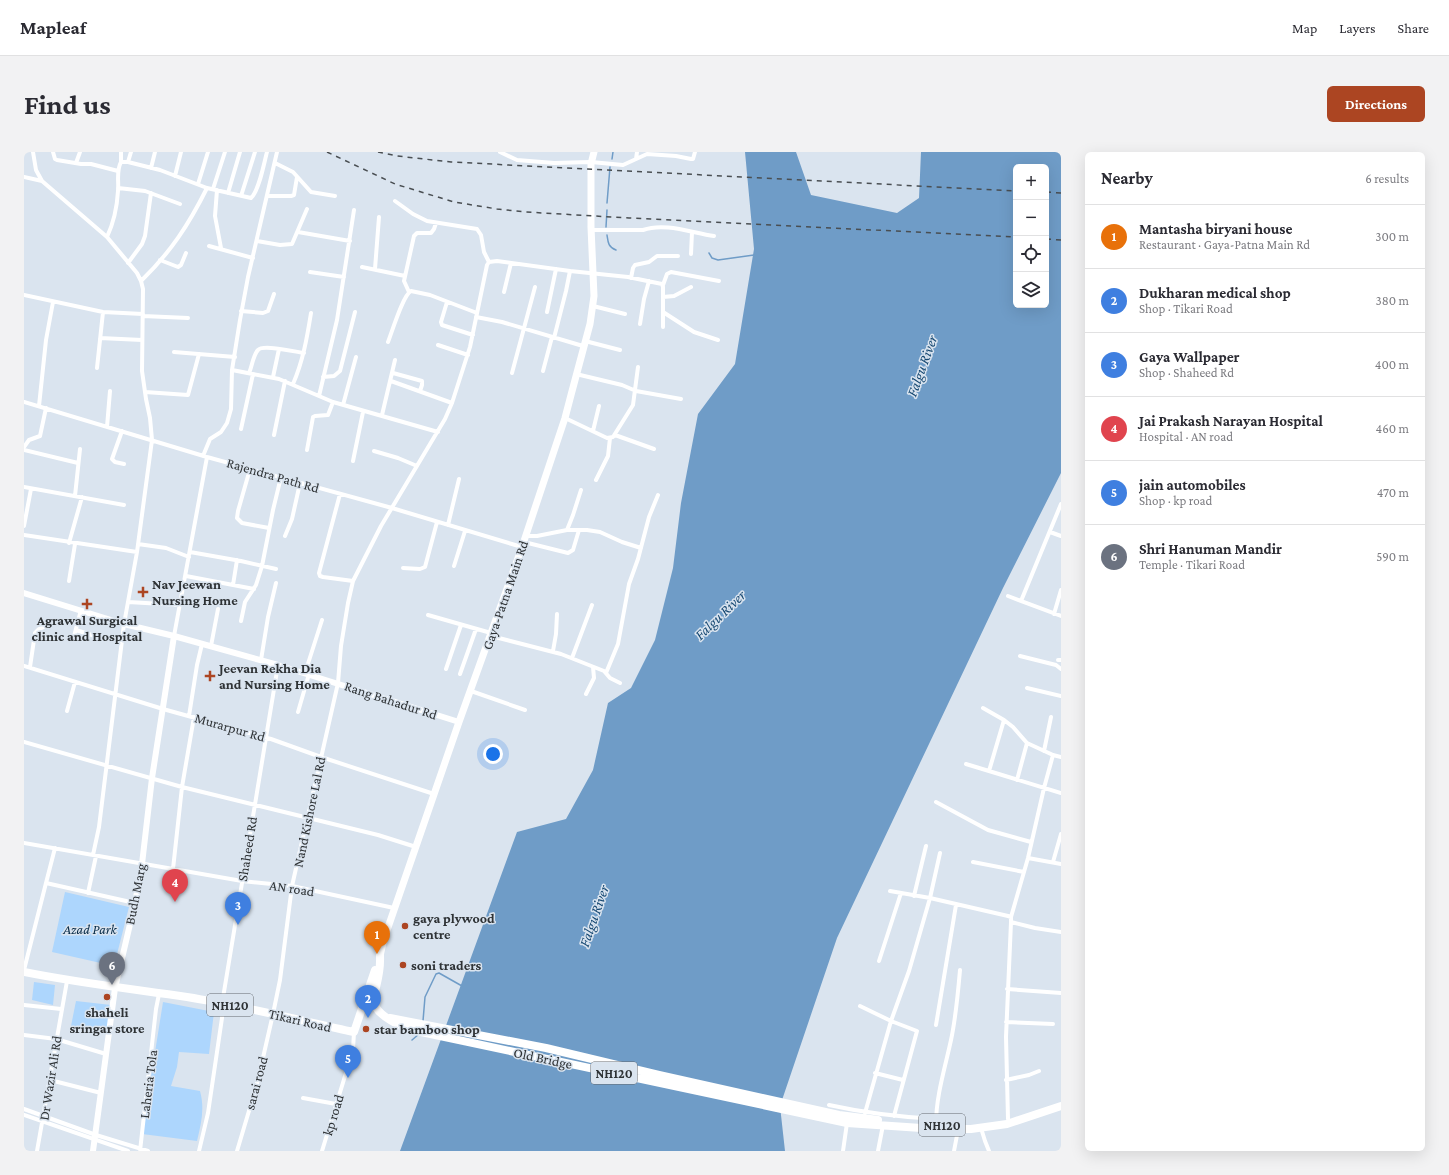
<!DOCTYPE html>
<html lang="en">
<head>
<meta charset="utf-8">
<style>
	body { margin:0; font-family:"Crimson Pro",serif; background:#f2f2f3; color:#2b2b33 }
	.controls { position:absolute; right:12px; top:12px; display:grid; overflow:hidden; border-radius:6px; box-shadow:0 4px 16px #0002 }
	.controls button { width:36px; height:36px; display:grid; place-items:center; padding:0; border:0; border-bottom:1px solid #e1e1e2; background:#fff; color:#2b2b33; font:20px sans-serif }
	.you { position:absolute; left:469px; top:602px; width:14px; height:14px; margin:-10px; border:3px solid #fff; border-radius:50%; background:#1a73e8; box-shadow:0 0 0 6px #1a73e833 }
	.badge { display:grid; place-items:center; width:26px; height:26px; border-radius:50%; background:#ac4522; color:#fff; font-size:13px; font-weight:700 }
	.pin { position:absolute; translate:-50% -33px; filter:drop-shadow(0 1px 2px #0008) }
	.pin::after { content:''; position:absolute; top:21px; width:14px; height:12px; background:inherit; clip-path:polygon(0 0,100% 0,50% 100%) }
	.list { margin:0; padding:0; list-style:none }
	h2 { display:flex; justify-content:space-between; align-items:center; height:52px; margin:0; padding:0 16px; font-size:17px }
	h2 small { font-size:13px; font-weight:400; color:#7c7c81 }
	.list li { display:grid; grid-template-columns:26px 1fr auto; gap:12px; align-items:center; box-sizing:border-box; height:64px; padding:0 16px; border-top:1px solid #e1e1e2 }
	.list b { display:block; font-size:15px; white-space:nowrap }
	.list p { margin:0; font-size:13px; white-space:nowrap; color:#7c7c81 }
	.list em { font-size:13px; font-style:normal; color:#7c7c81 }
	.icon { flex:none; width:22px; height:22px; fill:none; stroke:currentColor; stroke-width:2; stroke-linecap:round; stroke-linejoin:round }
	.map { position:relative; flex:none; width:1037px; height:999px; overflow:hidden; border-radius:6px }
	header { display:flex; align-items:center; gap:24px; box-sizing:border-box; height:56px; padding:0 20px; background:#fff; border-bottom:1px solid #e1e1e2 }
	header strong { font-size:19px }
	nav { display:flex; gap:22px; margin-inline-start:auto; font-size:14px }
	.intro { display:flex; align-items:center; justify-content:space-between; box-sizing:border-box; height:96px; padding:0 24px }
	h1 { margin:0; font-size:28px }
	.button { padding:10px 18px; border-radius:6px; background:#ac4522; color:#fff; font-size:14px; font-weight:700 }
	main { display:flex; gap:24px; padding:0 24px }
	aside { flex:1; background:#fff; border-radius:6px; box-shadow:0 4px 16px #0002 }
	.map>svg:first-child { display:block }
</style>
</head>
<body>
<header>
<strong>Mapleaf</strong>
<nav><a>Map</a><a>Layers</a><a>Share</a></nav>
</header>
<div class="intro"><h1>Find us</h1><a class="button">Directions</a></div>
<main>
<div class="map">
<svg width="1037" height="999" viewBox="0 0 1037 999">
	<rect width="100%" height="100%" fill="#dae4ef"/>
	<path fill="#add6fd" d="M41 740 105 755 90 814 28 800Z
		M10 830 31 833 29 853 8 848Z
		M52 849 87 853 83 876 47 874Z
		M139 850 190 860 185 902 155 900 153 915 147 934 176 939C181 957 177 972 173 989L118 982Z"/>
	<path fill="#6f9cc7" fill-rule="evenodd" d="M721 0H772L787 43 873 61 895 46 897 0H1037V321L979 436 813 786 756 954 761 999H376L493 680 542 667 569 618 584 551 607 536 631 488 649 416 657 351 674 262 711 212 730 97ZM992 15H1022V153H992Z"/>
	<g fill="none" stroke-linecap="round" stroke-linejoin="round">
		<path stroke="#6f9cc7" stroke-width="1.5" d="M588 7 589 0
			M583 51 586 15
			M582 75 583 58
			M583 83C584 90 584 95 592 98
			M685 101 688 106 694 108 730 103
			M399 869 401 845 412 822 415 821 438 834
			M388 888 395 882"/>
		<path stroke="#fff" stroke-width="4" d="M9 0 12 18 18 29 83 85 113 121 117 129 119 137 118 219 122 247 126 266 128 288 113 400 100 472 75 675 69 703
			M29 0 31 7 33 8 57 12H67L94 19
			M476 0 493 8 530 11 567 10 599 13 623 2 652 4 667 7H669L671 0
			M612 7 613 0
			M97 10V0
			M104 10 107 0
			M52 11 56 0
			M251 11 269 20 287 40 311 44
			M127 16 131 0
			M151 24 157 0
			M0 25 18 29
			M174 32 184 0
			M94 36 121 39 156 52
			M189 37 201 0
			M193 38 191 64 197 96
			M204 41 216 0
			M217 44 231 0
			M244 44H267L270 43 273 25
			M371 49 389 62 403 69 453 77 457 83 460 100 465 110
			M567 78H619C641 70 668 81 690 84
			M274 80 326 89
			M83 85C90 70 93 56 94 39 95 29 92 19 97 10H104L136 18 183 36 227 46C235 39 240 11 243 0
			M233 89 256 93 268 92 283 57
			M185 94 229 106
			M667 102 668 80
			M136 108 154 115 157 113 162 101
			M104 111 118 92 121 84 127 41
			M338 115 381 124
			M351 117 355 65
			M286 120 320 125
			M607 126 609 116 611 113 625 110 633 104H654
			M117 129C147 100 165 72 183 36
			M639 133 643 122 647 120 695 129
			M385 140 380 129 390 84 393 81H407L410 77 412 71
			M480 140 487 111
			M0 143 79 160 119 162
			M639 145 650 144 667 135
			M423 150 417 170 418 173 449 183
			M569 154 601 162
			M217 159 239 161 244 159 250 142
			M523 160 532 117
			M639 160 670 180 694 188
			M119 164 164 166
			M452 165 478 170 559 194
			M616 172 620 147 625 129
			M76 186 118 188
			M530 186 542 139 546 119
			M561 189 596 198
			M364 190C368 180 379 143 387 139L406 143 453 161
			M414 193 444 203
			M150 200 211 205
			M73 216 79 160
			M208 218 255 227 309 250 414 280
			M519 219 528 185
			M225 221C228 215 229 203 234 198 239 192 272 200 280 201
			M369 221 398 229V233L396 239
			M488 221 511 135
			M552 222 598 233 612 239 657 247
			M249 225 255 197
			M299 225 310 224 316 219 331 160
			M367 229 428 251
			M269 232C279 209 283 186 287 161
			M121 240 164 243 175 202
			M295 244 313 168 330 58
			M0 250 183 305 368 356 498 395
			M319 253 332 205
			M15 254 22 188 29 150
			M358 263 371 208
			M541 266 583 286 589 285 609 253 614 215
			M83 275 86 239
			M217 277 229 222
			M98 279 88 307 91 310 100 312
			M569 279 575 254
			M250 283 261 229
			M591 283 630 297
			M0 295 5 288 16 284 22 256
			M0 298 54 311
			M283 298 289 265 291 264 304 263 309 250
			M350 299 374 306 393 314
			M179 304 186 287 197 280 203 271 207 257 208 218 216 168 224 125 253 0
			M329 309 339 260
			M226 317 214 359 213 366 218 371 245 376
			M572 328 584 304 586 286
			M0 335 100 353
			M316 342 295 421 296 424 299 425 329 429
			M51 344 56 297
			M424 373 435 327
			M0 374 7 337
			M543 378 549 363 557 338
			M1026 380 1037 384
			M0 383 113 400
			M261 384 268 367 276 331
			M501 384H513L543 378H563L576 380 598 390 617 396
			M500 390 544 401 549 398 555 378
			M45 391 58 345
			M114 392 142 396 165 405
			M166 400 217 409 252 417
			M430 414 441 379
			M379 416 396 417 401 415 413 370
			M162 424 230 437
			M45 429 51 392
			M209 433 213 408
			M984 444 1037 464
			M997 449 1037 352
			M104 450 156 453
			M1030 462 1037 438
			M404 463 467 481
			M217 469 221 450 232 433 238 414 249 358 257 325
			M52 478 74 485
			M150 484 183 305
			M467 484 537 502 580 519 586 526 596 531
			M49 488 57 458
			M187 494 194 457
			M529 499 532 482 533 462
			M996 504 1032 513 1037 517
			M548 506 568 453
			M237 508 244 465 252 431
			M1034 508H1037
			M0 514 139 557 247 587 297 605 410 642
			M6 515 11 481 15 477 23 474
			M422 517 437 473
			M281 521 298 468
			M582 521 594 492 605 432 614 407 625 365 634 343
			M436 522 452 477
			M1003 536 1037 544
			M447 539 501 558
			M562 542 570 526 569 515
			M959 556 980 568 989 575 1003 591 1029 603 1020 636 1004 706 987 765
			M43 559 51 530
			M274 560 285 522
			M165 564 173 513 178 492
			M0 590 158 635 354 683 392 695
			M1020 599 1027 565
			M1029 603 1037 605
			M942 612 1037 641
			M965 619 980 568
			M993 628 1003 591
			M912 650 964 678 1007 690
			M0 691 218 729 268 734 370 756
			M1004 706 1037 712
			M949 710 1000 720
			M1029 710 1037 682
			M149 717 158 635 170 565
			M22 731 31 696
			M866 739 906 746 984 764 987 765V770L1011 776 1037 780
			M64 741 72 704
			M890 744 902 694
			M855 809 877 741
			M0 818 22 731 111 751
			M983 837 1037 841
			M0 853 37 857
			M836 854 867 869 893 879 870 964
			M982 870 1029 872
			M912 873 932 753
			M0 883 32 887 82 902
			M851 921 879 928
			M26 928 77 941
			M982 928 1005 923 1015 919
			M279 946 312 952
			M805 953C841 961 876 965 912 967
			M0 957 72 983 124 999
			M841 961 867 869 885 819 906 746 916 701
			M0 963 104 999
			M984 967 982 885 987 770
			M912 972C912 944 921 916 927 888 932 865 934 841 936 818
			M957 976 961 989 965 999
			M13 999 43 829
			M116 999 132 857 135 842
			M175 999 184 961 198 866V852L254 513
			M213 999 233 932 249 862 256 828 268 734 314 531 317 494 324 451 329 429 357 374 421 267 428 251 446 195 463 113 465 110 473 109 546 119 604 125 638 132 639 135V175
			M298 999 329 898 330 880
			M819 999 823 971
			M854 999 859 973
			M930 999 934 978"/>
		<path stroke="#fff" stroke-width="6" d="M0 441 100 472 150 484 254 513 435 570
			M69 999 91 836 111 751 118 712 128 626 150 484"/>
		<path stroke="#fff" stroke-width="7" d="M356 804 360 787 435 570 498 395 541 266 547 243 566 172 570 144 567 75V12L570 0"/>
		<path stroke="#fff" stroke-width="8" d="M356 804C358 845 329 852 383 877L823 971 912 977H947L983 972 1037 954
			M0 820C54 831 108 837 163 845 219 854 275 868 330 880L351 818
			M366 866 522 896 635 923 815 963 854 968"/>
		<path stroke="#494e52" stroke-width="1.5" stroke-dasharray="5 5" stroke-linecap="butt" d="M303 0 371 32 430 50 473 57 502 60 605 66 992 85
			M354 0 373 4 427 10 992 39
			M1022 40 1037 41
			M1022 87 1037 88"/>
	</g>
	<g fill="#ac4522" stroke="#dae4ef" stroke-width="1.5">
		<path d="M117 434h4v4h4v4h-4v4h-4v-4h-4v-4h4z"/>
		<path d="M61 446h4v4h4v4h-4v4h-4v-4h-4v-4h4z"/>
		<path d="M184 518h4v4h4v4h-4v4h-4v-4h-4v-4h4z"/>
		<circle cx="381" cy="774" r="4"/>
		<circle cx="379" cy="813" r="4"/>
		<circle cx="83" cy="845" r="4"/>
		<circle cx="342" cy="877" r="4"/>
	</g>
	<g text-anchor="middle" stroke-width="3" stroke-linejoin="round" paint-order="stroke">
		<g fill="#dae4ef" stroke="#62676d" stroke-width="1">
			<rect x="183" y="842" width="46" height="22" rx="3"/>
			<rect x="567" y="910" width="46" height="22" rx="3"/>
			<rect x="895" y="962" width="46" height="22" rx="3"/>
		</g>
		<g font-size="13" font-weight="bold" fill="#2e3235">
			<text x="206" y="858">NH120</text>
			<text x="590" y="926">NH120</text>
			<text x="918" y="978">NH120</text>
		</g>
		<g font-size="14" fill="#2e3235" stroke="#dae4ef">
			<text transform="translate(249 323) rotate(16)" y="5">Rajendra Path Rd</text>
			<text transform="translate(481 443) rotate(-71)" y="5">Gaya-Patna Main Rd</text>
			<text transform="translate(367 548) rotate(18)" y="5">Rang Bahadur Rd</text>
			<text transform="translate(206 575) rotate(16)" y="5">Murarpur Rd</text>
			<text transform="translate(285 660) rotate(-78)" y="5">Nand Kishore Lal Rd</text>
			<text transform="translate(223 697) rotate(-81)" y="5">Shaheed Rd</text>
			<text transform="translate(268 736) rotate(9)" y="5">AN road</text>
			<text transform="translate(111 742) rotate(-79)" y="5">Budh Marg</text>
			<text transform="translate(276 868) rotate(13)" y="5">Tikari Road</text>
			<text transform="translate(519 906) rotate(12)" y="5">Old Bridge</text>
			<text transform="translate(26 926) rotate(-81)" y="5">Dr Wazir Ali Rd</text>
			<text transform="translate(232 931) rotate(-75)" y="5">sarai road</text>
			<text transform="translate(124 932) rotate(-83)" y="5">Laheria Tola</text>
			<text transform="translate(309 963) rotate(-73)" y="5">kp road</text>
		</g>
		<g font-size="14" font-weight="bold" fill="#2e3235" stroke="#dae4ef" text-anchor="start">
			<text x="128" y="437">Nav Jeewan<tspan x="128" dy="16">Nursing Home</tspan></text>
			<text x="63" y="473" text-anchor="middle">Agrawal Surgical<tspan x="63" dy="16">clinic and Hospital</tspan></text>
			<text x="195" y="521">Jeevan Rekha Dia<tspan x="195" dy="16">and Nursing Home</tspan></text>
			<text x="389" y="771">gaya plywood<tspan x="389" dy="16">centre</tspan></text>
			<text x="387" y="818">soni traders</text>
			<text x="83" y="865" text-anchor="middle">shaheli<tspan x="83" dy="16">sringar store</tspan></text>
			<text x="350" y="882">star bamboo shop</text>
		</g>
		<g font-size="14" font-style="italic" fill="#072b48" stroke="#dae4ef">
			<text x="66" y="782">Azad Park</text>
		</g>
		<g font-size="15" font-style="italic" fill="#174973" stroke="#dae4ef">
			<text transform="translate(898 214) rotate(-70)" y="5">Falgu River</text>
			<text transform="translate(696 463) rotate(-44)" y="5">Falgu River</text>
			<text transform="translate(570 764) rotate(-71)" y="5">Falgu River</text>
		</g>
	</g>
</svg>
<div class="controls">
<button>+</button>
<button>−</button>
<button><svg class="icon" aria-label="locate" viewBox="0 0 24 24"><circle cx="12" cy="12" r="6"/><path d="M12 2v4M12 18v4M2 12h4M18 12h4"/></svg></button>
<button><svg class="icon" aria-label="layers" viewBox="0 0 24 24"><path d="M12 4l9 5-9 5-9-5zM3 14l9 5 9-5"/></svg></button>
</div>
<div class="you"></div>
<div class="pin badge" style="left:353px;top:802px;background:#e8710a">1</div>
<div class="pin badge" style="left:344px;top:866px;background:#3f7fe0">2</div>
<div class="pin badge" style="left:214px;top:773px;background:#3f7fe0">3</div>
<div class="pin badge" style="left:151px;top:750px;background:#e0444e">4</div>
<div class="pin badge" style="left:324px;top:926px;background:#3f7fe0">5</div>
<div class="pin badge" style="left:88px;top:833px;background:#6b7280">6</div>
</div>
<aside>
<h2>Nearby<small>6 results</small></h2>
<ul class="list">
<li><span class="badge" style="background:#e8710a">1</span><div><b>Mantasha biryani house</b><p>Restaurant · Gaya-Patna Main Rd</p></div><em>300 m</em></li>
<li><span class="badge" style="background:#3f7fe0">2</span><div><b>Dukharan medical shop</b><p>Shop · Tikari Road</p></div><em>380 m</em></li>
<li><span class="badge" style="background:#3f7fe0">3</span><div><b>Gaya Wallpaper</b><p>Shop · Shaheed Rd</p></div><em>400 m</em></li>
<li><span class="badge" style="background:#e0444e">4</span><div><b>Jai Prakash Narayan Hospital</b><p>Hospital · AN road</p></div><em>460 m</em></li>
<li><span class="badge" style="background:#3f7fe0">5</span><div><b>jain automobiles</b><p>Shop · kp road</p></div><em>470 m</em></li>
<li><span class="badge" style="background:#6b7280">6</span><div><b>Shri Hanuman Mandir</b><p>Temple · Tikari Road</p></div><em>590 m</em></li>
</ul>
</aside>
</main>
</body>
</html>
